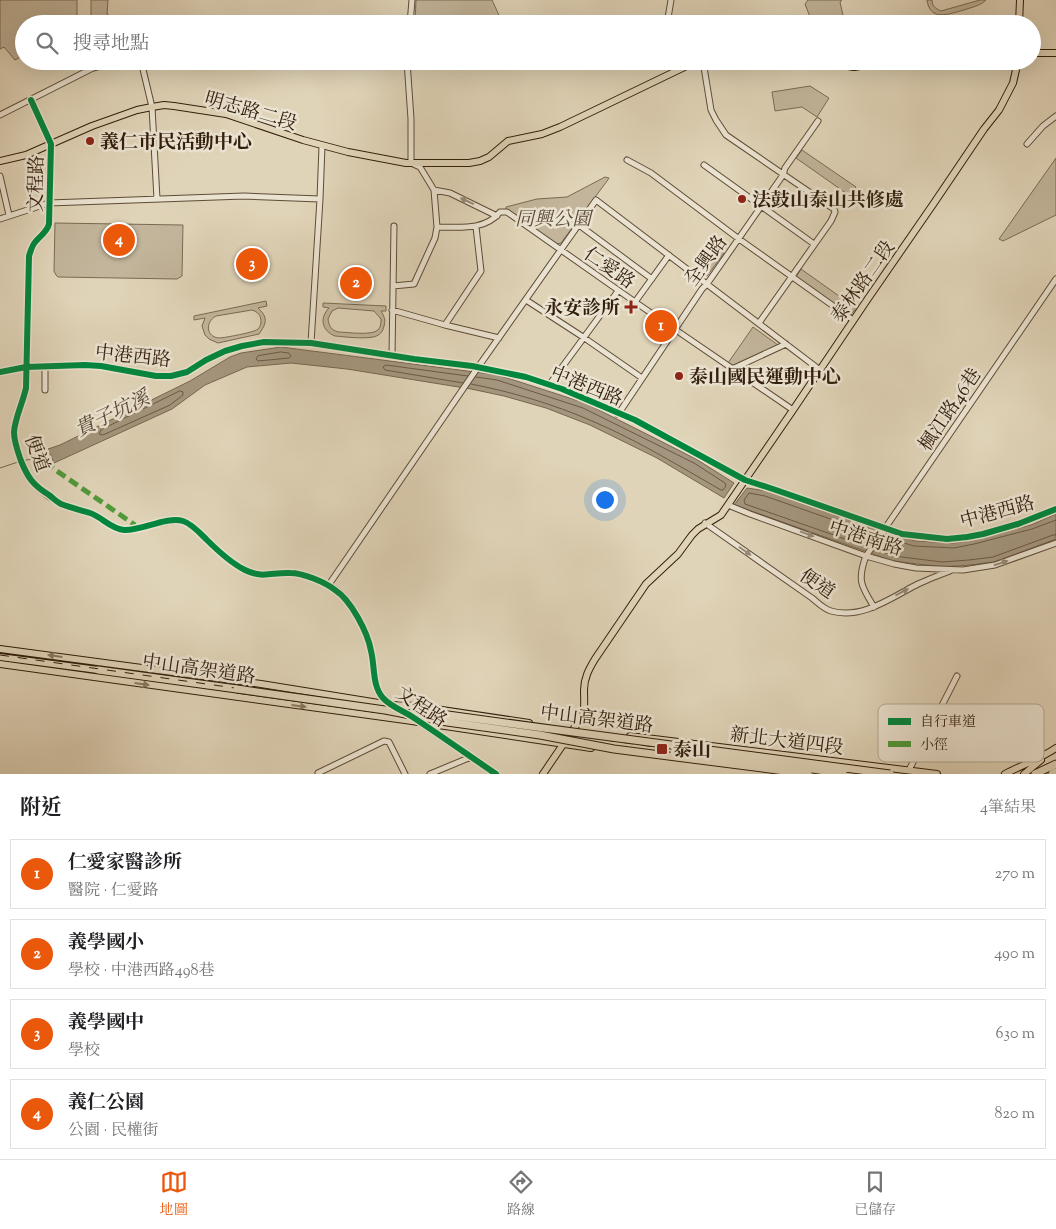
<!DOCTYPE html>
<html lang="zh-TW">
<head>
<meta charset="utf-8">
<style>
	body { margin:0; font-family:"Sorts Mill Goudy","Noto Serif TC",serif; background:#f2f2f2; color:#202124 }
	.you { position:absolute; left:604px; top:499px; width:18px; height:18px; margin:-12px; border:4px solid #fff; border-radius:50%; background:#1a73e8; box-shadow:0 0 0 8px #1a73e833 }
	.badge { display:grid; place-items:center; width:32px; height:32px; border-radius:50%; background:#ea580c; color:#fff; font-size:16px; font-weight:700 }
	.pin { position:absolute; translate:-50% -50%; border:2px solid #fff; box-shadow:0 1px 5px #0006 }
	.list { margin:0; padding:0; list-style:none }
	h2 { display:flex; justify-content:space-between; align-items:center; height:65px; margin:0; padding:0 20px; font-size:21px }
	h2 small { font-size:16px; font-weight:400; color:#757577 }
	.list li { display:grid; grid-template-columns:32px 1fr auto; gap:15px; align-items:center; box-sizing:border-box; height:70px; margin:0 10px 10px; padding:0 10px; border:1px solid #e0e0e0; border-radius:0px }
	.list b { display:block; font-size:19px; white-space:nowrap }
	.list p { margin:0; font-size:16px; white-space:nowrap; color:#757577 }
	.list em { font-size:16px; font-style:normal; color:#757577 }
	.icon { flex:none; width:28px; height:28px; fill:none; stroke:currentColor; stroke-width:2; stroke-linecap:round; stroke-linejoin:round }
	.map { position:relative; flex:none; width:1056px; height:774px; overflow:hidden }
	.search { position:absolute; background:#fff; box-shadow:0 5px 20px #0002; left:15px; right:15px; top:15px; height:55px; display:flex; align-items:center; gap:12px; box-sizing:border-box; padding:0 18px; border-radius:28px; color:#757577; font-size:19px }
	.sheet { height:385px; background:#fff }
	nav { display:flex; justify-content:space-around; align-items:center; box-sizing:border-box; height:70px; border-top:1px solid #e0e0e0; background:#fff; font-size:14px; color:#757577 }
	nav a { display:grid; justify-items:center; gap:2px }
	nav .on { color:#ea580c }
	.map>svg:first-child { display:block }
</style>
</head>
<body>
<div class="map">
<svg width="1056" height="774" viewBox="0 0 1056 774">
	<rect width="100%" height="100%" fill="#e0d4b8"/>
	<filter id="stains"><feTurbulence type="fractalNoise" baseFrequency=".004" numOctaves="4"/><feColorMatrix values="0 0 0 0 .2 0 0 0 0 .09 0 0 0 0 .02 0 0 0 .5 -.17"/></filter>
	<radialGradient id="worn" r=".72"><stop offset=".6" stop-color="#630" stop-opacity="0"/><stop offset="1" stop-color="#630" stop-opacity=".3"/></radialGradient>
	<path fill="#c2b59b" stroke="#7a6a54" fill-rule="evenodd" d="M0 0H77V15L70 24H24V55L15 60 4 47 0 49Z
		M91 0H108L107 14 120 24H91Z
		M416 0H492L503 24H415Z
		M808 0H842L840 2 845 24H823L810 17 805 4Z
		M927 0H932C932 6 936 9 941 11L980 0H986C980 6 972 7 964 10 949 14 930 22 927 0Z
		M810 86 829 98 817 117 802 107 775 111 772 92Z
		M802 150 856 187 850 196 796 158Z
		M1056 158V215L1003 241 999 239Z
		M605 177 609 178 607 181 561 243 556 244 506 210V207L537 199 567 197Z
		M55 223 183 225 182 276 177 279 58 277 56 275 54 271Z
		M715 246 724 253 707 276 698 269Z
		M801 269 856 308 850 316 796 277Z
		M266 301 267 306 258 308C268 317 267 323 259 334L218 343 209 339 205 335 202 326 205 318 194 320V316ZM252 310C258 312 261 315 261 322 261 324 260 327 258 329 256 332 224 338 219 338 206 337 205 322 216 316Z
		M323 303 386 306V311H381C384 316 386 320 384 326 383 332 379 336 373 337 363 339 346 337 335 336 322 331 319 318 329 308L323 307ZM338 308 374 311 381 319C381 323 381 327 378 330 372 336 346 332 338 332 331 330 329 326 328 319L332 311Z
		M753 327 778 345 733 366 728 363Z"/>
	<path fill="#a4967e" stroke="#766650" d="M281 347 498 375 585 403 696 459 734 483 724 498 657 458 590 425 546 408 504 396 471 389 347 369 291 363 247 367 205 385 172 409 54 463 48 449 60 445 190 381 230 357 241 353Z
		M747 488 767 491 863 525 915 541 954 543 973 540 1031 525 1056 514V539L994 562 970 565 942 567 893 561 734 505Z"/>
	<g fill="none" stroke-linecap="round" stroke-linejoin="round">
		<path stroke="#6a5a45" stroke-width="1" d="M281 352 289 353 291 356 289 358 258 361 256 359 258 356Z
			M463 383 385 370 383 367 386 365 468 376
			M471 384C512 392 553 404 592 421 637 440 679 466 721 490H723L726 486 725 483 694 463 583 408 497 380 476 377
			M180 391 183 392V395L170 405 103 435 99 434 101 430Z
			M884 537 914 546 954 548 974 544 1032 529 1056 520
			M868 547 745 504 744 500 749 493 765 496 876 535
			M875 549 894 556 942 562 969 560 993 557 1053 535H1056"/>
		<path stroke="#766650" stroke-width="1" d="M22 461 50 455
			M0 468 18 462"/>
		<defs>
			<path id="minor" d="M410 24 412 0
				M667 24 671 0
				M141 61 152 107 157 199
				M703 61 711 110 716 120 726 135 834 209 835 212 831 221 759 323
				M31 100 51 144 49 224C47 232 41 235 36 241 32 245 31 250 29 256L26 388C23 402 15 418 14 431 14 442 18 451 21 461 24 467 25 473 29 478 35 487 51 499 61 504 70 508 81 510 90 513 102 517 111 529 123 530 141 531 168 517 183 521 193 524 202 535 209 542 220 553 231 563 245 570 263 579 272 572 289 573 303 573 324 582 335 589 351 600 367 632 371 650 375 665 372 685 382 698 387 704 397 708 404 712
				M0 115 93 68 120 61
				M1027 144 1043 126 1056 116
				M627 160 651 173 739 239 853 320
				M704 165 814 244
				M0 176 9 215
				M434 190 450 193 497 216
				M0 219 49 203 244 196 320 199
				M579 225 652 279
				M437 227C459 227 485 231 500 212H507L635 302 793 410
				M393 286 414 284 435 238 437 227 434 190 420 167 411 163V119L407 61
				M526 300 583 337 642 378
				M635 302 669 255
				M392 310 445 325 499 338
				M445 325 481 271 476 227
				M311 343 320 199 322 146
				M392 356 394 226
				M732 369 786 344
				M0 372 26 367 85 365 101 366 156 376H171L187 372 206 360 225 351 242 346 264 342 311 343 414 359 472 366 526 377 562 389 635 420 745 480 773 489 902 534 947 539 967 537 983 534 1018 524 1056 509
				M549 385 618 291
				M45 390V366
				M617 414 619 413 702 289 707 284 783 175 785 168 818 121
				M728 505 750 514 866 556 894 564 916 568 963 570 995 565 1056 543
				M705 523 812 598C818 603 824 609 831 611 862 620 892 597 918 584 929 579 939 575 950 571
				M328 586 476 370 596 200 820 370
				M874 607C861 586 857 580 866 556L1056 279
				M422 724 496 774
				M909 770 957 676
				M318 773 384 741 389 742 405 774
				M430 774 471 757"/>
			<path id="major" d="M1019 24 1020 0
				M1032 53H1056
				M816 61 854 67 890 61
				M0 161 26 155 92 126 137 110 152 107 164 105 174 106 226 114 303 140 348 152 406 163H469L480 161 489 157 508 141 542 134 560 127 697 61
				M0 649 261 684 391 705 415 706 529 723
				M0 657 98 670
				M0 664 405 720 591 748
				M630 736 937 774
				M838 772 852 774
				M543 774 583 715C585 707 584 699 584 690 584 678 589 669 595 659L646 584 678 554 692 535 698 529 721 515 793 410 867 300 934 203 984 129 999 110 1013 83 1018 61
				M1005 774C1022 765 1040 759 1056 748
				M1024 774 1041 760"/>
			<path id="highway" d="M98 670 237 689
				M563 744 576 737 675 751
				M1035 774 1056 764
				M1052 774 1056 772"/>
		</defs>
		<use href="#minor" stroke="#5d4c37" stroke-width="7"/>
		<use href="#major" stroke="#311e0c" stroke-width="8"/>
		<use href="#highway" stroke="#311e0c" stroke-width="9"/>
		<use href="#minor" stroke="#ebe3d1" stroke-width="5"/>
		<use href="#major" stroke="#e0d4b8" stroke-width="6"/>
		<use href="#highway" stroke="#e0d4b8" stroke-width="7"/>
		<path stroke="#311e0c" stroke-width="1" stroke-dasharray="9 9" stroke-linecap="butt" d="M0 655 662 748 864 774"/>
		<defs>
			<path id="highway-bridge" d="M237 689 385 710 447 722 540 735 614 749 808 774
				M417 712 448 715 573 732 890 774
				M675 751 788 765 843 774"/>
		</defs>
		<use href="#highway-bridge" stroke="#311e0c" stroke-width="9" stroke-linecap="butt"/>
		<use href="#highway-bridge" stroke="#e0d4b8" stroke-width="7"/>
		<path stroke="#509a3b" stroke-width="5" stroke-dasharray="10 5" stroke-linecap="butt" d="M819 62 820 61
			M43 446C43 456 47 462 54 469L135 525"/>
		<defs>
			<path id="cycleway" d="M31 100 51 144 49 224C47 232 41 235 36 241 32 245 31 250 29 256L26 388C23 402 15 418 14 432 14 442 18 452 21 461 28 478 33 485 49 495 53 498 57 502 61 504 71 508 81 510 90 513 102 517 111 529 124 530 141 531 167 516 183 521 192 524 200 533 207 540 218 551 231 563 245 570 263 579 272 572 290 573 303 573 325 582 335 590 351 600 368 633 371 651 375 666 372 686 383 698 390 706 403 711 411 716 440 735 468 755 496 774
				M0 372 26 367 85 365 101 366 156 376H171L187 372 206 360 225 351 242 346 264 342 311 343 414 359 472 366 526 377 562 389 635 420 745 480 773 489 902 534 947 539 967 537 983 534 1018 524 1056 509"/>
		</defs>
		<use href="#cycleway" stroke="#ebe3d1" stroke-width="9"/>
		<use href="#cycleway" stroke="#00873e" stroke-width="6"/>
	</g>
	<defs><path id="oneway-solid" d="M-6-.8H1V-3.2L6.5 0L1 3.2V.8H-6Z" transform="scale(1.25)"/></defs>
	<g fill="#978a78">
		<use href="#oneway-solid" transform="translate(467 201) rotate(-156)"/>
		<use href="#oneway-solid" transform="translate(807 534) rotate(20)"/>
		<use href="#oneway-solid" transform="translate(745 551) rotate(35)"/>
		<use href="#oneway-solid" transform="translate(1001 563) rotate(-18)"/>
		<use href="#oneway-solid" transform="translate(902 592) rotate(-28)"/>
	</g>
	<g fill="#887962">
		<use href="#oneway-solid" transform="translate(55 656) rotate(-172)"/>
		<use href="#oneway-solid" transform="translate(142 684) rotate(8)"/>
		<use href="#oneway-solid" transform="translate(299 706) rotate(7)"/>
	</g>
	<g fill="#8f2418" stroke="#ebe3d1" stroke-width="2">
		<circle cx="90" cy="141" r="5"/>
		<circle cx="742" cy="199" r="5"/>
		<path d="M628.5 299.5h5v5h5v5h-5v5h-5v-5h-5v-5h5z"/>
		<circle cx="679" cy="376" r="5"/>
		<rect x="656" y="743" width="12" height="12" rx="2.5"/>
	</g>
	<g text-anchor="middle" stroke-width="5" stroke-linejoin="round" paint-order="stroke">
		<g font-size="19" fill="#311e0c" stroke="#ebe3d1">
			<text transform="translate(251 110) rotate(16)" y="7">明志路二段</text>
			<text transform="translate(35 184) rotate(-89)" y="7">文程路</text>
			<text transform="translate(705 260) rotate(-54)" y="7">全興路</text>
			<text transform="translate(610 267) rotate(35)" y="7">仁愛路</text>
			<text transform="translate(862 281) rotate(-55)" y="7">泰林路二段</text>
			<text transform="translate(133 355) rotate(6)" y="7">中港西路</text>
			<text transform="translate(587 385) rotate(22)" y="7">中港西路</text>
			<text transform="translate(949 409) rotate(-56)" y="7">楓江路46巷</text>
			<text transform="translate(38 453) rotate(70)" y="7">便道</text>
			<text transform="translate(997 511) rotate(-15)" y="7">中港西路</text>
			<text transform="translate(866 537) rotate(18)" y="7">中港南路</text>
			<text transform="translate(818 583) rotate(34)" y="7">便道</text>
			<text transform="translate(199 668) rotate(8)" y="7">中山高架道路</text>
			<text transform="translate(422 706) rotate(34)" y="7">文程路</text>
			<text transform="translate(597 718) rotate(7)" y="7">中山高架道路</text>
			<text transform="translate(787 740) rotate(7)" y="7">新北大道四段</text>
		</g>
		<g font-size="19" font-weight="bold" fill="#311e0c" stroke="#ebe3d1" text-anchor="start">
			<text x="100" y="148">義仁市民活動中心</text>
			<text x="752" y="206">法鼓山泰山共修處</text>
			<text x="620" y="314" text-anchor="end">永安診所</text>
			<text x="689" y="383">泰山國民運動中心</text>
			<text x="673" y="756">泰山</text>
		</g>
		<g font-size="19" font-style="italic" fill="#5c4b37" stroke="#ebe3d1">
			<text x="553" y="225">同興公園</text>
		</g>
		<g font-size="20" font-style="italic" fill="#594834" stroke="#ebe3d1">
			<text transform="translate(112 413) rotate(-26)" y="7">貴子坑溪</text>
		</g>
	</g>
	<rect x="878" y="704" width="166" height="58" rx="8" fill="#ebe3d1" stroke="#b3a896" stroke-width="1"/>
	<rect x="888" y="718" width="23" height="7" fill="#00873e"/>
	<rect x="888" y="741" width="23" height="6" fill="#509a3b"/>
	<g font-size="14" fill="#311e0c">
		<text x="920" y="726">自行車道</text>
		<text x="920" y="749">小徑</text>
	</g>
	<rect width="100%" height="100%" filter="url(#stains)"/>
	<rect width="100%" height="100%" fill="url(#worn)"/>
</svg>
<div class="you"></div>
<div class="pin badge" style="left:661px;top:326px">1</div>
<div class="pin badge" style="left:356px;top:283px">2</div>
<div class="pin badge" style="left:252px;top:264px">3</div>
<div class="pin badge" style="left:119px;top:240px">4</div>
<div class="search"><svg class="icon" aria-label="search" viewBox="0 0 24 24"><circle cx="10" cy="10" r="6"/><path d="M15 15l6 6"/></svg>搜尋地點</div>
</div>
<section class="sheet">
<h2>附近<small>4筆結果</small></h2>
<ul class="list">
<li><span class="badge">1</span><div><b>仁愛家醫診所</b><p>醫院 · 仁愛路</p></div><em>270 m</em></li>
<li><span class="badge">2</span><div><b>義學國小</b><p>學校 · 中港西路498巷</p></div><em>490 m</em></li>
<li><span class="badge">3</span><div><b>義學國中</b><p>學校</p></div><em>630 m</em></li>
<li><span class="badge">4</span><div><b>義仁公園</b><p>公園 · 民權街</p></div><em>820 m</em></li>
</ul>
</section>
<nav>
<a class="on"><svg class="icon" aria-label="map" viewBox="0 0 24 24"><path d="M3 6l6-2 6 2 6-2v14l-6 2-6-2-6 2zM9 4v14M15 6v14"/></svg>地圖</a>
<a><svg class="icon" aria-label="directions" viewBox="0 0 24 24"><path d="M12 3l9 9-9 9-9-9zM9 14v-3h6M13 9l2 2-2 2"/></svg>路線</a>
<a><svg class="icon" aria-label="saved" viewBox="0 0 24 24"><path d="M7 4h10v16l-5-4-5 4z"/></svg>已儲存</a>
</nav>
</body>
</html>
